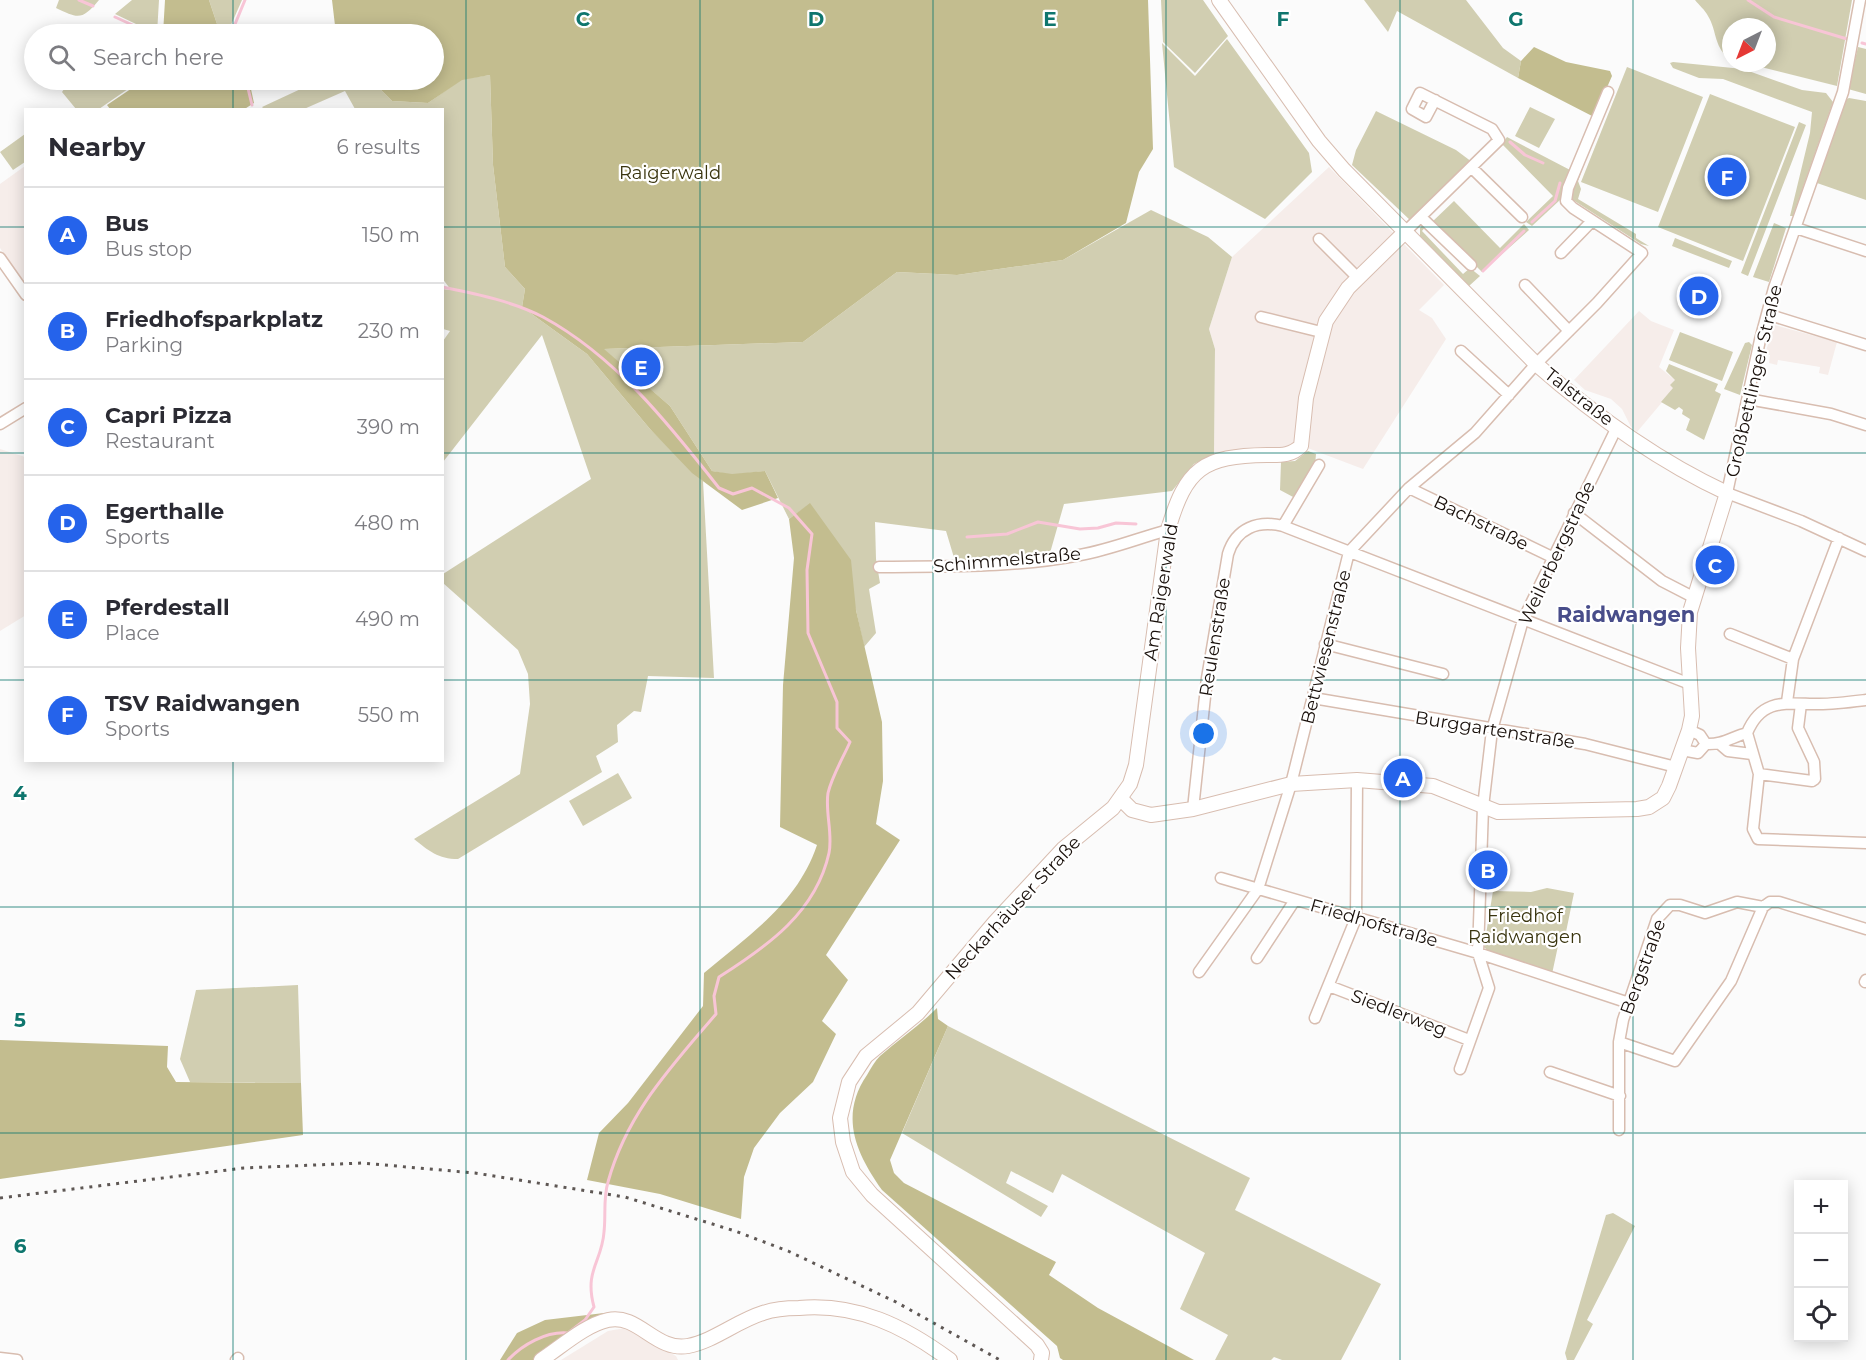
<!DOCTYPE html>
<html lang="en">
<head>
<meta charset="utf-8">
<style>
	body { margin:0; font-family:Montserrat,sans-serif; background:#f7f7f7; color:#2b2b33 }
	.controls { position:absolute; right:18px; bottom:18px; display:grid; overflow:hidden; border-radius:0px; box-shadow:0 3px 15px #0003 }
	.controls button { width:54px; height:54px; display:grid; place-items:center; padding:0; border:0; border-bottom:2px solid #e1e1e2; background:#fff; color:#2b2b33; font:30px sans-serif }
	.compass { position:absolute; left:1722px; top:18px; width:54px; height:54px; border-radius:50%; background:#fff; box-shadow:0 3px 15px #0003; rotate:222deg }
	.you { position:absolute; left:1204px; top:734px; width:21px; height:21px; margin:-15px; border:4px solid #fff; border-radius:50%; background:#1a73e8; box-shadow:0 0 0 9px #1a73e833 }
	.badge { display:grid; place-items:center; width:39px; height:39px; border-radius:50%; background:#2563eb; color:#fff; font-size:20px; font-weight:700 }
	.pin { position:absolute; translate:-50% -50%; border:3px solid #fff; box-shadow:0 2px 6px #0006 }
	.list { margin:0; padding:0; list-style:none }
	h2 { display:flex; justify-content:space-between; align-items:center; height:78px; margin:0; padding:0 24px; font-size:26px }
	h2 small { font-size:20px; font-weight:400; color:#7c7c81 }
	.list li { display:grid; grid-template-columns:39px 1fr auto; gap:18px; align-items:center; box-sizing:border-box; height:96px; padding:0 24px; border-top:2px solid #e1e1e2 }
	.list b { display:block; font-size:22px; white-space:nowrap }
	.list p { margin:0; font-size:20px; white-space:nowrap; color:#7c7c81 }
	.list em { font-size:20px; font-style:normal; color:#7c7c81 }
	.icon { flex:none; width:33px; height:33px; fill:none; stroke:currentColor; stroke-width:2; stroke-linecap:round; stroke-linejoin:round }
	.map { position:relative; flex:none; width:1866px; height:1360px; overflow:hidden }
	.search { position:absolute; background:#fff; box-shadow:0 3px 15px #0003; left:24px; top:24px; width:420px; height:66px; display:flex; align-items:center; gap:15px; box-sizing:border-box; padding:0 21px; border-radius:33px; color:#7c7c81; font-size:22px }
	.panel { position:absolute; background:#fff; box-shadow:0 3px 15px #0003; left:24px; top:108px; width:420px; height:654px; border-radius:0px }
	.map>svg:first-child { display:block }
</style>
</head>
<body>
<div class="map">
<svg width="1866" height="1360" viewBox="0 0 1866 1360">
	<rect width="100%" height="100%" fill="#fbfbfb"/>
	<path fill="#f6edea" d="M25 166V286L0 248V184Z
		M1329 167 1444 285 1419 310 1432 318 1446 339 1363 469 1297 444 1293 448 1214 454 1215 349 1209 329 1232 257Z
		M1639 311 1651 321 1674 330 1659 367 1675 380 1674 388 1637 432 1631 427 1622 409 1611 399 1585 390 1574 380Z
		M1774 325 1837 342 1828 375 1819 373 1820 367 1778 360 1777 365 1769 363 1770 355 1765 354Z
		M0 449 25 457 26 615 0 631Z
		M625 1328 676 1356 678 1360H561L608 1331Z"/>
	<path fill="#d1ceb1" d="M59 0H99C82 20 79 19 56 8Z
		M132 0H159L157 34 115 14Z
		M209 0H242L231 25 217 24Z
		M1161 0H1203L1228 36 1195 73 1163 42Z
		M1364 0H1466L1503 48 1521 61 1518 78 1397 11 1388 32Z
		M1695 0H1852L1837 86 1745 63H1767V27H1731V59C1714 50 1717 30 1708 16 1705 10 1699 5 1695 0Z
		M1227 39 1309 153 1312 172 1265 219 1174 167 1162 43 1195 76Z
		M1858 47 1866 49V94L1848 89Z
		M1673 62 1743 69 1802 90 1826 93 1833 102 1793 216H1790L1810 133 1812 112 1723 79 1699 78 1673 68 1670 63Z
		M1627 67 1703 97 1658 212 1581 182Z
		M490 75 493 165 505 267 525 289 522 307 587 354 650 429 703 481 714 678 648 676 641 712 634 711 617 725 618 742 596 756 602 772 458 859C438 859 429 851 414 839L520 774 530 704 528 674 518 650 443 583V574L591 479 542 335 443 462V341L450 331 443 329 442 289 451 290 442 278V110L355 109 345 91 304 109H264L262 107 320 80H371L392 101 428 103 462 79Z
		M70 80H141L99 109H76L62 92Z
		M1710 94 1795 127 1743 261 1658 227Z
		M1849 98 1866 101V200L1817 183 1845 100Z
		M1530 107 1555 119 1539 148 1515 136Z
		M1376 111 1456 150 1472 162 1411 221 1352 165 1356 150Z
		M1799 122 1806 125 1748 276 1741 273Z
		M25 134V162L13 170 0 152Z
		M1507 137 1572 171 1560 200 1532 226 1526 222 1553 196 1502 144Z
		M1593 140 1578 181 1581 189 1578 199 1636 234V238L1649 246 1641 244 1570 198V190Z
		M1454 201 1500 248 1524 224 1529 230 1482 272 1432 222Z
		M1151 210 1208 237 1232 257 1209 329 1215 349 1214 454 1194 464 1172 491 1064 504 1050 553 955 561 946 531 875 522 876 559 880 583 869 589 876 633 864 647 856 610 810 504 789 519 765 471 732 475 712 471 670 406 603 349 803 342 897 272 957 275 1063 260Z
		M1774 223 1786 228 1769 282 1753 277Z
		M1424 224 1426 226 1422 231 1463 274 1470 268 1480 276 1469 286 1420 236V228Z
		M1675 238 1732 261 1729 268 1672 246Z
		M1680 332 1733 352 1722 381 1669 360Z
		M1749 342 1752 345 1740 395 1724 389 1745 343Z
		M1669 364 1718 384 1715 391 1721 394 1704 440 1686 430 1690 419 1682 414 1683 410 1679 407 1675 410 1661 402 1673 388 1670 385 1675 380 1666 371Z
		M1308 451 1316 454 1315 465 1295 498 1280 490 1281 462 1295 461Z
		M618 773 632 798 583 826 569 801Z
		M1547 888 1574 893 1566 932H1561L1552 974 1487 950 1484 947 1493 891 1531 892Z
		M298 985 301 1083 190 1082 180 1059 196 990Z
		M948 1026 1250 1178 1235 1210 1381 1284 1341 1360H1282L1274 1357 1271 1360H1215L1228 1335 1180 1309 1205 1253 1062 1174 1053 1193 1011 1171 1006 1183 1048 1206 1041 1217 902 1133Z
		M1613 1213 1635 1226 1587 1320 1593 1324 1574 1360H1567L1565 1353 1606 1215Z"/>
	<path fill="#c3bd8f" d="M165 0H209L217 24 236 26 238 34H163Z
		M332 0H1148L1153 149 1139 172 1126 223 1063 260 957 275 897 272 803 342 604 349 670 406 712 471 732 474 765 471 778 498 742 510 692 473 650 429 587 354 522 307 525 289 505 267 493 165 490 75 462 80 428 103 392 101 371 80H434V34H336Z
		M1534 47 1566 62 1610 71 1612 76 1594 117 1518 78 1521 61Z
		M144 80H249L254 103 243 110 110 109 107 105Z
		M810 503 851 560 856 610 882 722 883 781 876 824 900 840 826 955 848 980 822 1021 836 1034 813 1082 780 1113 754 1148 744 1177 741 1219 660 1194 587 1180 599 1133 628 1103 703 1006 704 973C750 934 797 904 817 845L780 827 783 685 794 558 789 519Z
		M937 1008 938 1019 948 1026 890 1160 894 1173 904 1183 1056 1262 1049 1275 1098 1308 1194 1360H1063L1060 1358 1057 1346 882 1190C856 1153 839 1116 867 1075 871 1068 875 1061 880 1056 899 1039 919 1026 937 1008Z
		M0 1040 168 1046 167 1067 176 1082 301 1083 303 1135 0 1179Z
		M604 1313 533 1360H500L517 1333 545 1320Z"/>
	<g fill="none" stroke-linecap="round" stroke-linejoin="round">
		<path stroke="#f8c5d6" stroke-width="3" d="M79 0 93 6
			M1748 0 1774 17 1847 39
			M115 17 152 34
			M235 34 233 29 245 0
			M1862 43 1866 44
			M246 80 252 105
			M1510 142 1525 155 1543 163
			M1532 222 1555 201 1560 183
			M1483 271 1524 231
			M442 287C476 294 512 301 543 317 615 356 669 424 719 488L733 494 752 488 789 508 812 534 807 570 808 633 837 702V728L850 742C843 758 832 776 828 793 825 812 833 834 829 853 816 912 768 946 719 977L714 996 716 1014C671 1067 627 1113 608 1182 603 1198 606 1215 604 1232 602 1262 584 1270 594 1307L585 1320 568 1333C546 1331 522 1345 508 1360
			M967 537 1007 534 1038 522 1080 529 1098 528 1116 523 1136 524"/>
		<defs>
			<path id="minor" d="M1860 0 1843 92 1774 288 1760 340 1727 493 1801 521 1866 551
				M1472 168 1522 217
				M1421 217 1471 265
				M1796 228 1866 251
				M1405 232 1499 140 1492 129 1420 93 1412 109 1426 117 1435 100
				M1319 239 1358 278
				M1561 253 1592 221
				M0 258 26 295
				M1525 285 1569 331
				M1767 314 1866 345
				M1261 317 1321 332
				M1461 351 1509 395
				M1748 399 1831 414 1866 425
				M0 424 26 408
				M1409 488 1552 557
				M1574 513 1662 581 1693 597
				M1283 526 1319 465
				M879 567C945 566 1014 568 1080 555 1109 550 1139 538 1168 530
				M1730 634 1793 659
				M1325 644 1443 674
				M1313 698 1585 744 1676 767
				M1787 702 1793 659 1839 538
				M1689 730 1700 735 1706 744C1722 745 1732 737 1747 733 1762 697 1787 704 1819 704 1835 704 1850 702 1866 700
				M1747 733 1759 774 1753 829 1758 839 1866 843
				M1721 745 1728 751 1752 754
				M1682 750 1698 753 1706 744
				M1759 774 1812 781 1815 779 1814 762 1798 728 1801 704
				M1193 809 1207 678 1228 554C1236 528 1258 520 1283 526L1690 684
				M1221 878 1478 953 1629 1003
				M1257 958 1295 900
				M1199 972 1258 889 1291 784 1349 552 1409 488 1475 433 1536 364 1597 303 1642 253 1573 208 1566 201 1568 188 1608 92
				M1865 982 1866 980
				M1329 986 1469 1040
				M1315 1018 1356 918 1357 780
				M1619 1042 1675 1061 1731 981 1763 907 1770 902H1779L1866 929
				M1460 1069 1489 988 1478 953 1483 807 1492 730 1523 620 1617 427
				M1550 1072 1620 1096
				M1619 1130V1042L1623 1020 1657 919 1670 905H1680L1705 913 1737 902 1763 907
				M0 1358 17 1360
				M236 1360 238 1358"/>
			<path id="tertiary" d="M1121 799 1132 810 1151 815 1193 809 1291 784 1357 780 1433 786 1498 812 1637 809 1649 807 1663 798 1669 786 1689 730 1692 716 1688 648 1690 612 1727 493C1658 461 1593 414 1536 364L1344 170 1319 141 1219 0
				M541 1360C561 1347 585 1325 608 1320 638 1313 656 1352 688 1346 714 1341 737 1321 763 1313 774 1309 787 1308 799 1308 857 1303 904 1326 950 1360
				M1041 1360 1042 1353 1037 1345 872 1195 853 1172 843 1142 840 1118 849 1082 866 1056 918 1013 995 922 1063 849 1113 808 1130 784 1136 765 1168 530C1186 468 1203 456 1267 455 1280 455 1291 456 1301 446L1306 398 1326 321 1348 288 1405 232"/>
		</defs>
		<use href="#minor" stroke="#d8bdb0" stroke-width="13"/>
		<use href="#tertiary" stroke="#d8bdb0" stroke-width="16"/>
		<use href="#minor" stroke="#fff" stroke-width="10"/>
		<use href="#tertiary" stroke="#fff" stroke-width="14"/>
		<path stroke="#5e5754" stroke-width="3" stroke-dasharray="3 6" stroke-linecap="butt" d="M0 1198 244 1168 362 1163 475 1173 625 1197 735 1231 788 1251 896 1302 1000 1360"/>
	</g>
	<path fill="none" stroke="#0f766e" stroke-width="1.5" stroke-opacity="0.55" d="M233 0V34M466 0V1360M700 0V1360M933 0V1360M1166 0V1360M1400 0V1360M1633 0V1360M233 80V110M0 227H26M442 227H1866M0 453H26M442 453H1866M0 680H26M442 680H1866M233 760V1360M0 907H1866M0 1133H1866"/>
	<g text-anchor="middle" stroke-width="4.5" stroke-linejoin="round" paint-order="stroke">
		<g font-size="18" fill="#39340e" stroke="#fff">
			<text x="670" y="179">Raigerwald</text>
			<text x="1525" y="922">Friedhof<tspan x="1525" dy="21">Raidwangen</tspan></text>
		</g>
		<g font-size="18" fill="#19100b" stroke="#fff">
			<text transform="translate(1754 381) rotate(-77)" y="6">Großbettlinger Straße</text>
			<text transform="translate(1579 397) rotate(38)" y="6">Talstraße</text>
			<text transform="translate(1481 523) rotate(26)" y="6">Bachstraße</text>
			<text transform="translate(1557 553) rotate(-65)" y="6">Weilerbergstraße</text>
			<text transform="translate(1007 560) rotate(-5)" y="6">Schimmelstraße</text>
			<text transform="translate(1161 592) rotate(-81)" y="6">Am Raigerwald</text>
			<text transform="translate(1215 637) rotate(-81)" y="6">Reulenstraße</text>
			<text transform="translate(1326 647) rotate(-76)" y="6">Bettwiesenstraße</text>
			<text transform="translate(1495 730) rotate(9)" y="6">Burggartenstraße</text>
			<text transform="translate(1013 908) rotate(-47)" y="6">Neckarhäuser Straße</text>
			<text transform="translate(1374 923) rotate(16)" y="6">Friedhofstraße</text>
			<text transform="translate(1643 967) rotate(-70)" y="6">Bergstraße</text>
			<text transform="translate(1399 1013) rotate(21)" y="6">Siedlerweg</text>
		</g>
		<g font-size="21" font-weight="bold" fill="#484d8a" stroke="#fff">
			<text x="1626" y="622">Raidwangen</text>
		</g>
	</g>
	<g font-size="20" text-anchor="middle" font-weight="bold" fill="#0f766e" stroke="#fff" stroke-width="4.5" stroke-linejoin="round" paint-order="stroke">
		<text x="583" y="26">C</text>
		<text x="816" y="26">D</text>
		<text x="1050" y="26">E</text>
		<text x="1283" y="26">F</text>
		<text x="1516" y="26">G</text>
		<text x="20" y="800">4</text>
		<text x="20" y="1027">5</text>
		<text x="20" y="1253">6</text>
	</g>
</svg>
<div class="controls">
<button>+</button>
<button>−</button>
<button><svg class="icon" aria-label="locate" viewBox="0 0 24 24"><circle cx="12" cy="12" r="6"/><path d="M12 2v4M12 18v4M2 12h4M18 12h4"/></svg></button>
</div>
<svg class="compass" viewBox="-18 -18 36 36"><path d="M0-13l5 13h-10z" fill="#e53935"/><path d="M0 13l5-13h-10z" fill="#7c7c81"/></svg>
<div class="you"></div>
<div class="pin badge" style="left:1403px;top:778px">A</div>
<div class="pin badge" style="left:1488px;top:870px">B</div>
<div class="pin badge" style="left:1715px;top:565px">C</div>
<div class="pin badge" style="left:1699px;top:296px">D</div>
<div class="pin badge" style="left:641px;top:367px">E</div>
<div class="pin badge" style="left:1727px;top:177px">F</div>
<div class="search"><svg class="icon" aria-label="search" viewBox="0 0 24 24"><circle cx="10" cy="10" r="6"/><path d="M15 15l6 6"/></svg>Search here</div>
<section class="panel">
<h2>Nearby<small>6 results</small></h2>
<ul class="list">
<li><span class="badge">A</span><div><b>Bus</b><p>Bus stop</p></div><em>150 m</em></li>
<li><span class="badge">B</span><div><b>Friedhofsparkplatz</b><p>Parking</p></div><em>230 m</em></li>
<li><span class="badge">C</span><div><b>Capri Pizza</b><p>Restaurant</p></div><em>390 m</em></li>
<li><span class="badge">D</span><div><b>Egerthalle</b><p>Sports</p></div><em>480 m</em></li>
<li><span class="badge">E</span><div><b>Pferdestall</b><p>Place</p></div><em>490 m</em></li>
<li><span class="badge">F</span><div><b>TSV Raidwangen</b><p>Sports</p></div><em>550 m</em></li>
</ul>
</section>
</div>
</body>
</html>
